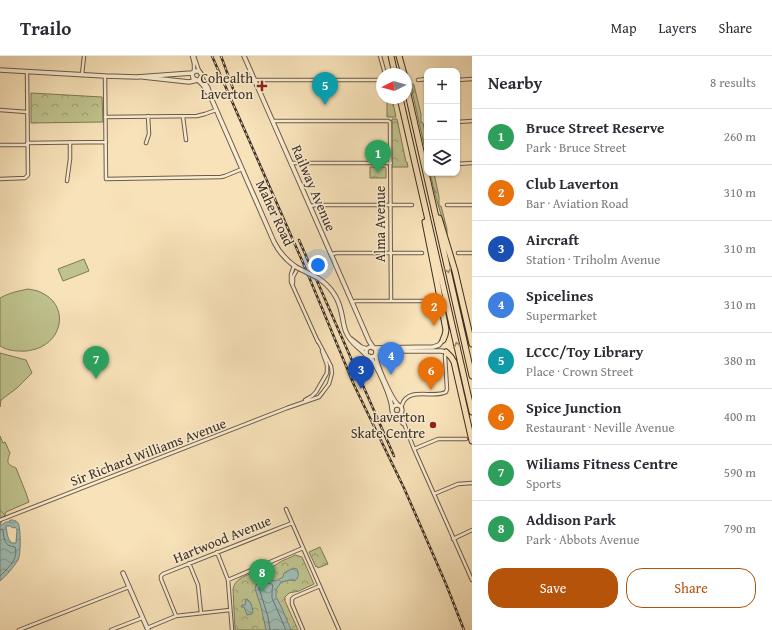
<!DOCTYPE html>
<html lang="en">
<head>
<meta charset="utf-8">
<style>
	body { margin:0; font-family:"Gentium Book Plus",serif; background:#f7f7f7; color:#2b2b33 }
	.controls { position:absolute; right:12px; top:12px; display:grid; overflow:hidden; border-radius:8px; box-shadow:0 1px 3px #0004 }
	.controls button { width:36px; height:36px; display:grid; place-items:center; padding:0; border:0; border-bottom:1px solid #e1e1e2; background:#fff; color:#2b2b33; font:20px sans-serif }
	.compass { position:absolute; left:376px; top:12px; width:36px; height:36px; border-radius:50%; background:#fff; box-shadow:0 1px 3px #0004; rotate:264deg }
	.you { position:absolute; left:318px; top:209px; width:14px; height:14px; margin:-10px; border:3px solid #fff; border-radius:50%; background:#1a73e8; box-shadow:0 0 0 6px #1a73e833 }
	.badge { display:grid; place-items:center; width:26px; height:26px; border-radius:50%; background:#b45309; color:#fff; font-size:13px; font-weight:700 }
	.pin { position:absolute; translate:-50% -33px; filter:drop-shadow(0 1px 2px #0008) }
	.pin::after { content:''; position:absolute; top:21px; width:14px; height:12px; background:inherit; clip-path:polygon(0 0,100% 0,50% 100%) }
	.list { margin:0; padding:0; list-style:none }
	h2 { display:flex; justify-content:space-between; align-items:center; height:52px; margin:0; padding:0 16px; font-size:17px }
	h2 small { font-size:13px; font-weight:400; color:#7c7c81 }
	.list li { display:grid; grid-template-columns:26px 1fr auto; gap:12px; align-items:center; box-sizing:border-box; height:56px; padding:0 16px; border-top:1px solid #e1e1e2 }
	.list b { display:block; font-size:15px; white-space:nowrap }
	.list p { margin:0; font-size:13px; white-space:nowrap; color:#7c7c81 }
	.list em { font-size:13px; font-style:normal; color:#7c7c81 }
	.actions { display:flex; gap:8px; padding:12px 16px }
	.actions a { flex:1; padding:9px 0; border:1px solid #b45309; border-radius:16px; text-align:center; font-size:14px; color:#b45309 }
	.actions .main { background:#b45309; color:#fff }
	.icon { flex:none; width:22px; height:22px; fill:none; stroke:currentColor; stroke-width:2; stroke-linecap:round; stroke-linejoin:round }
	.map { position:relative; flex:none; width:472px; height:574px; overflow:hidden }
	header { display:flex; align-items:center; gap:24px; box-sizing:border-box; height:56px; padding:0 20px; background:#fff; border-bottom:1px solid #e1e1e2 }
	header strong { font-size:19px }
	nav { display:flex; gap:22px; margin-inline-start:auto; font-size:14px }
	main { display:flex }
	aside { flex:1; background:#fff }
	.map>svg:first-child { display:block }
</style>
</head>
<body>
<header>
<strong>Trailo</strong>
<nav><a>Map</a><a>Layers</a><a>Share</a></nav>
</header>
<main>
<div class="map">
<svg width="472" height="574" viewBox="0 0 472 574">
	<defs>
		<pattern id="forest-firs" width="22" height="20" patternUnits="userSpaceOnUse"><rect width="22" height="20" fill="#bfc38e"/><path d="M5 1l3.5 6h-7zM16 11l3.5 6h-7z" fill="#9c9f74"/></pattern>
		<pattern id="park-crowns" width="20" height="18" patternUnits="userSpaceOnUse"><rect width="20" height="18" fill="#bfc38e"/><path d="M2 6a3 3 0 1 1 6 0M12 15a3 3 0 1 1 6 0" fill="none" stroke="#9c9f74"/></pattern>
		<pattern id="water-waves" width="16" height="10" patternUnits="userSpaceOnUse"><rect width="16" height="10" fill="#9fbdb5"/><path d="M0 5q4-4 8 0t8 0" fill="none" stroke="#839a93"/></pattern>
	</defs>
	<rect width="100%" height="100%" fill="#f8e2b9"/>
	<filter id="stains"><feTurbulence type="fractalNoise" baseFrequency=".005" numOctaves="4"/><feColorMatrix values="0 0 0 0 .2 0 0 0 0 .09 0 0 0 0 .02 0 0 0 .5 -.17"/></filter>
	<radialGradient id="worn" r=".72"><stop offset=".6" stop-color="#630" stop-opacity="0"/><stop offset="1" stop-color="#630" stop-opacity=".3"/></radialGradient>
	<path fill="#bfc38e" stroke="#7e7959" d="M84 203 89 215 63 225 58 213Z
		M28 233C32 234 36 234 40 236 69 248 64 284 36 293 31 294 26 296 20 295 13 295 7 294 0 290V242C9 237 18 235 28 233Z
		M0 297 26 304 32 317 17 332 1 344 0 351Z
		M0 380 3 387 5 386 10 397C7 406 6 408 16 412L26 437 29 446 6 456 0 469Z"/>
	<path fill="url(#forest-firs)" stroke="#7e7959" d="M410 26 414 29 421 58V66L423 67 427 86V102Z
		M430 117H434L439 141V150H441L447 173V178L436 142Z"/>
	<path fill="url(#park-crowns)" stroke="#7e7959" d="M31 37 102 41 103 66 31 67Z
		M387 42H392L396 61H387Z
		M392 63H397L406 106H407L408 111H392Z
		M370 111H385L386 113V122H370Z
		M320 491 328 508 318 512 317 510 316 511 309 496Z
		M295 499 302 501 314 528 299 535 289 537 285 541V545L298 574H235L233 533C235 519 258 516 269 513 273 511 277 508 280 506 285 503 290 502 295 499Z"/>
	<path fill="url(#water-waves)" stroke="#77847b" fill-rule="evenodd" d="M10 464C13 464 16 464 18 467 21 471 21 499 18 504 13 512 7 519 0 525V470L6 466H9ZM6 470H10L13 472 15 471 17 474 16 487H12C7 483 7 476 6 470Z
		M293 512 297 513C299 518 299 521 295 525L290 524 281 526 276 534V541L281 550 291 574H266L261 551 255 533 257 526 267 523 276 525 283 521 284 517Z
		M246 543H247L251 547 253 556 252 558 247 559 244 551H241L242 549H245Z"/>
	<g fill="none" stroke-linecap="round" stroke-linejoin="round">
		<path stroke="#6e766c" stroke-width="1" d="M0 473 3 474C4 483 4 490 15 491 19 503 8 512 0 520
			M270 574 268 561 259 532 260 529C264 528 269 526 273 529L272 534V542L286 574"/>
		<path stroke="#77847b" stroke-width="1" d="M0 454 6 460"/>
		<defs>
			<path id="minor" d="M192 0 194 8V15
				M194 0 199 15
				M380 0 385 18
				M82 19 84 0
				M105 20 106 123 221 121 225 120 242 113
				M255 24H382
				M418 24 427 23
				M457 24 472 23
				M0 54 27 56
				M105 61 197 60 205 58 216 54
				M183 61 186 84
				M273 65H388L390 66 391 245
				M457 66 472 65
				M27 87 106 86
				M146 87 149 78 148 60
				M0 89H27
				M291 107H391
				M457 108 472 107
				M0 123 25 122 28 119 27 16
				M67 125 70 103V86
				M447 149H472
				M310 150 316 149H412
				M458 197H472
				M331 198 337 197H422
				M294 210 291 218V226L318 286
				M293 227V221L298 212
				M352 246 356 245H434
				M305 344 312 340 316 336 327 317V309L322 295
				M402 349C408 330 434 343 446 336L447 333 445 300 446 297
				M401 356 405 370 414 393 472 524
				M393 357 403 368
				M414 393 438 383H466
				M434 438 458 428 472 427
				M286 453 339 574
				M0 464 287 352 319 341 323 336 329 328 332 317 331 310 318 285
				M453 483 472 474
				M217 496 228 524 232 574
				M189 507 198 529 201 557
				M228 524 303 492
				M176 560 161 523V520L163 518 292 467
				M147 572 176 560 230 554
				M19 574 129 531
				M111 574 142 562
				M303 574 292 548V543L294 541 320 530"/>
			<path id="tertiary" d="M244 0 352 246 369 285 373 291
				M0 14 105 20 137 21 192 17
				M143 21 189 26 198 24 201 22 202 19 199 15H195L192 17 193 22 196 24
				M201 21 208 32 212 44 274 186C279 196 286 204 296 211
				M198 24 203 29 207 36
				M318 222C330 230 338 241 341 255 343 262 343 269 346 276 351 288 358 290 366 299L368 300
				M351 283 361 291 367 293
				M366 296a5 5 0 1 1 10 0a5 5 0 1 1-10 0Z
				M373 292 433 291 439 289 443 284
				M376 297 378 296 382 295H441L446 296
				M376 298C375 307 391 342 398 349
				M369 300C377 309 392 342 392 354
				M392 354a5 5 0 1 1 10 0a5 5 0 1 1-10 0Z
				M123 517 148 574"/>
			<path id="motorway" d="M391 0 395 18
				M399 0 404 18
				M406 29 472 320
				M400 42 472 356
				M439 162 455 215 472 288
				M425 166 437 226 446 274 445 279 443 284
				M446 296 451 301 454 306 472 385"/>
		</defs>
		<use href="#minor" stroke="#6b5c49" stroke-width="4.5"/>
		<use href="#tertiary" stroke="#6b5c49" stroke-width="5.5"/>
		<use href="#motorway" stroke="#3c2f24" stroke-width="7"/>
		<use href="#minor" stroke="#faecd2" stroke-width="2.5"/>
		<use href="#tertiary" stroke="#faecd2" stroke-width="3.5"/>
		<use href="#motorway" stroke="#f8e2b9" stroke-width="5"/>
		<defs>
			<path id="rail" d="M212 0 304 209 354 329 404 432 446 528 464 574
				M221 0 235 38
				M299 184 394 400"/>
		</defs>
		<use href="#rail" stroke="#3c2f24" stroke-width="2.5"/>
		<use href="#rail" stroke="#faecd2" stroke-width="1" stroke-dasharray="3" stroke-linecap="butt"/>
		<defs>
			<path id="tertiary-bridge" d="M296 211 318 222"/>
		</defs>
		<use href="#tertiary-bridge" stroke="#6b5c49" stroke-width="5.5" stroke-linecap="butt"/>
		<use href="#tertiary-bridge" stroke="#faecd2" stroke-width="3.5"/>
	</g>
	<defs><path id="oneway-chevron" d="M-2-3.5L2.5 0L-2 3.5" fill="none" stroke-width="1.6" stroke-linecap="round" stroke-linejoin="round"/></defs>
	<g stroke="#9a886e">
		<use href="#oneway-chevron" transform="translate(448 214) rotate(77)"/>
		<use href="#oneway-chevron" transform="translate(457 289) rotate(-103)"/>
	</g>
	<g fill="#8f2418" stroke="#faecd2" stroke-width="1.5">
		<path d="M260 24h4v4h4v4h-4v4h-4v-4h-4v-4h4z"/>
		<circle cx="433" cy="369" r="4"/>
	</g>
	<g text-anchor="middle" stroke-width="3" stroke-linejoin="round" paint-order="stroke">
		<g font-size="14" fill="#3c2f24" stroke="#faecd2" text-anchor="end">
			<text x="253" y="27">Cohealth<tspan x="253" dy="16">Laverton</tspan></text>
			<text x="425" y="366">Laverton<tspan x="425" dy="16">Skate Centre</tspan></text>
		</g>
		<g font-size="14" fill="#3c2f24" stroke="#faecd2">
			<text transform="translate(314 132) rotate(67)" y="5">Railway Avenue</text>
			<text transform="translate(275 157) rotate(65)" y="5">Maher Road</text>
			<text transform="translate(380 168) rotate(-90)" y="5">Alma Avenue</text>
			<text transform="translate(148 396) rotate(-21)" y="5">Sir Richard Williams Avenue</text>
			<text transform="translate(222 483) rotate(-22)" y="5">Hartwood Avenue</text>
		</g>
	</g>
	<rect width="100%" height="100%" filter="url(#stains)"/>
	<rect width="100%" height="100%" fill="url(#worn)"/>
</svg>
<div class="controls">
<button>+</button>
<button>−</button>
<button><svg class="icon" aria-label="layers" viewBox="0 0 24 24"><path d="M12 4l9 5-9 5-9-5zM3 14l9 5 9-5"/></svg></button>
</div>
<svg class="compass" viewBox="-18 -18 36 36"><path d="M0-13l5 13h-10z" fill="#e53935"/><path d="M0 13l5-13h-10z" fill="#7c7c81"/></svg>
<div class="you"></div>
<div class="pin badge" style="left:378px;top:117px;background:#2e9e5b">1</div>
<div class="pin badge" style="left:434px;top:270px;background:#e8710a">2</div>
<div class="pin badge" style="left:361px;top:333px;background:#1a4fb4">3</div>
<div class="pin badge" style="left:391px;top:319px;background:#3f7fe0">4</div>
<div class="pin badge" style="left:325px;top:49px;background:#0f9aa8">5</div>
<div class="pin badge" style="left:431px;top:334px;background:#e8710a">6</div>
<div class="pin badge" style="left:96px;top:323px;background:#2e9e5b">7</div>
<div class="pin badge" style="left:262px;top:536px;background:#2e9e5b">8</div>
</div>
<aside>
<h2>Nearby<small>8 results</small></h2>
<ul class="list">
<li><span class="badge" style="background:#2e9e5b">1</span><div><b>Bruce Street Reserve</b><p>Park · Bruce Street</p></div><em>260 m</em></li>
<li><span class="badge" style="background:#e8710a">2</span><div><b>Club Laverton</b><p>Bar · Aviation Road</p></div><em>310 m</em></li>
<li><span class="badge" style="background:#1a4fb4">3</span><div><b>Aircraft</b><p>Station · Triholm Avenue</p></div><em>310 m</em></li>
<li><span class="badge" style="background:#3f7fe0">4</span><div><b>Spicelines</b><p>Supermarket</p></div><em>310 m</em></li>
<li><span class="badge" style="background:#0f9aa8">5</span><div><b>LCCC/Toy Library</b><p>Place · Crown Street</p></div><em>380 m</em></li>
<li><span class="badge" style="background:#e8710a">6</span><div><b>Spice Junction</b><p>Restaurant · Neville Avenue</p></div><em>400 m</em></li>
<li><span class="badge" style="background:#2e9e5b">7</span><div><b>Wiliams Fitness Centre</b><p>Sports</p></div><em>590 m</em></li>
<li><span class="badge" style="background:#2e9e5b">8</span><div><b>Addison Park</b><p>Park · Abbots Avenue</p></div><em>790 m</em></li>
</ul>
<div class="actions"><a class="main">Save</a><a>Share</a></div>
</aside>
</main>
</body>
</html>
